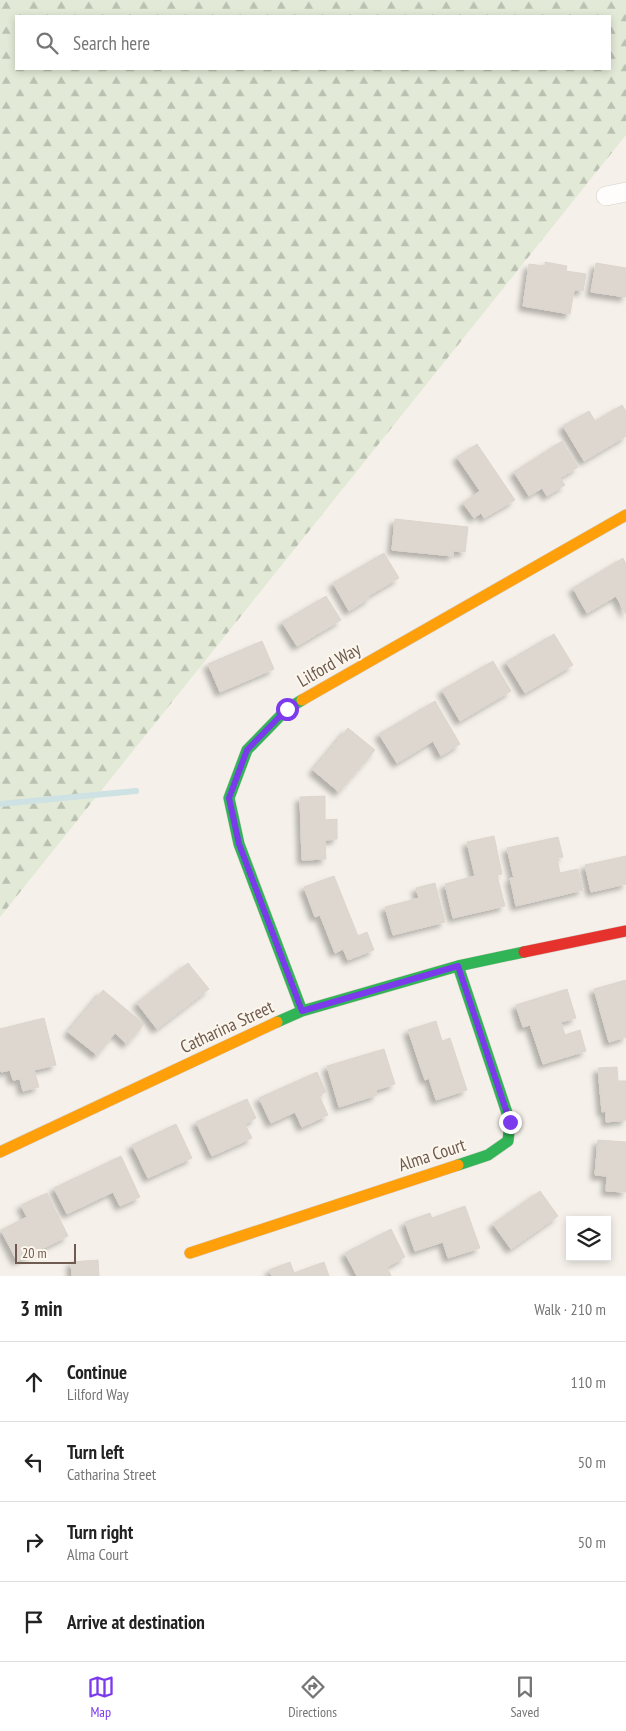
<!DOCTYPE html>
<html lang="en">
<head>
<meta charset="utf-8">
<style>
	body { margin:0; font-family:"PT Sans Narrow",sans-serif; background:#f2f2f2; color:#222 }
	.controls { position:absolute; right:15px; bottom:15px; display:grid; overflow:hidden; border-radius:0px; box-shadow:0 2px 8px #0003 }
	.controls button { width:45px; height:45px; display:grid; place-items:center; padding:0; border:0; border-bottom:1px solid #e0e0e0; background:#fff; color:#222; font:25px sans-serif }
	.scale { position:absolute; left:15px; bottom:12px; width:61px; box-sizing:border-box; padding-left:5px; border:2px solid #6f5b4f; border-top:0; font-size:14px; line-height:18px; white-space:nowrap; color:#6f5b4f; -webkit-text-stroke:4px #fcf6ec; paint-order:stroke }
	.stop { position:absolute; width:15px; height:15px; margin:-11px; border:4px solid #7c3aed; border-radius:50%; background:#fff }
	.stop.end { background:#7c3aed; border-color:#fff; box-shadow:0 1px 5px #0008 }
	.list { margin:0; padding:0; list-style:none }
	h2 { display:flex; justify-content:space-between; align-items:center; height:65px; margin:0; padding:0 20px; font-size:21px }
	h2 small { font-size:16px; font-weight:400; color:#767676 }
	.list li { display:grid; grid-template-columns:32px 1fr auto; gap:15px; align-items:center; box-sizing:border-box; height:80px; padding:0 20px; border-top:1px solid #e0e0e0 }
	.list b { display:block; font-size:19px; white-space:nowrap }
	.list p { margin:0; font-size:16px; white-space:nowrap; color:#767676 }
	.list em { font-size:16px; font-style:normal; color:#767676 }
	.icon { flex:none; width:28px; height:28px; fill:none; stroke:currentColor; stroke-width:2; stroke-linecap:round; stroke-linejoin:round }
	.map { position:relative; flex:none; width:626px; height:1276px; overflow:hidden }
	.search { position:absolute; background:#fff; box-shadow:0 2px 8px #0003; left:15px; right:15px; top:15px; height:55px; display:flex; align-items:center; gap:12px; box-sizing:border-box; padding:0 18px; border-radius:0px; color:#767676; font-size:19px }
	.sheet { height:385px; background:#fff }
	nav { display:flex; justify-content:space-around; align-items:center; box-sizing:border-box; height:70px; border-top:1px solid #e0e0e0; background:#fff; font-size:14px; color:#767676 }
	nav a { display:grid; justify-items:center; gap:2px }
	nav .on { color:#7c3aed }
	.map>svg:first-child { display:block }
</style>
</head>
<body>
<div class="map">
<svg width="626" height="1276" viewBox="0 0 626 1276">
	<defs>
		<pattern id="forest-firs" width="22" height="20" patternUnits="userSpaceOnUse" patternTransform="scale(1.25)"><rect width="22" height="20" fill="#e2ead7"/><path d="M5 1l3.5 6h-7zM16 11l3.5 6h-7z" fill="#bbc1b1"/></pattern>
		<filter id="shadow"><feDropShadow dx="-4.5" dy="4.5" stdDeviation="2.5" flood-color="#0004"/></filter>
	</defs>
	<rect width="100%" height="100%" fill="#f5f1ea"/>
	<path fill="url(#forest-firs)" fill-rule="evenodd" d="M0 0H626V135L0 917ZM16 16H610V69H16Z"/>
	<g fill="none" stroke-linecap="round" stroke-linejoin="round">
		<path stroke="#cee1e3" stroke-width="6" d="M0 804 136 791"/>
	</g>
	<path fill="#ded7d0" stroke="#ddd5cd" filter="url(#shadow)" d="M545 262 567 266 566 271 586 274 583 291 574 290 570 314 523 306 529 264 545 266Z
		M596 263 626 268V297L591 292Z
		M622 405 626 411V436L584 461 563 426 589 411 595 421Z
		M562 441 578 467 560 478 565 485 547 496 542 488 529 496 514 472Z
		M477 444 515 500 484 518 481 513 474 518 463 503 480 491 457 457Z
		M395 519 468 527 465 552 453 551V556L392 550Z
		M384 553 399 578 368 596 370 598 349 611 333 583Z
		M623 558 626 564V614L616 596 587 613 573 588Z
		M326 596 341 620 297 646 282 622Z
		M554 634 573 665 525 693 506 662Z
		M262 641 274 669 220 692 208 664Z
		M493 661 511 691 460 721 442 690Z
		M435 701 460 744 441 756 433 741 397 763 379 734Z
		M348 728 375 750 339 792 313 770Z
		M325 796V820L337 819V839L325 840 326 859 302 860 300 797Z
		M494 836 502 874 497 875 505 906 453 918 445 884 475 876 467 842Z
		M558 837 563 857 557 858 560 873 578 869 583 890 516 906 510 878H514L507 848Z
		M626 856V884L591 892 585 865Z
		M334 876 358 936 367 932 374 950 348 960 343 949 335 953 320 915 315 917 304 887Z
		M435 883 445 922 393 935 385 907 419 898 416 888Z
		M188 963 209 989 157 1029 137 1003Z
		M626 980V1037L609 1042 594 989Z
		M567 989 576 1018 561 1022 565 1035 580 1030 586 1051 543 1064 530 1025 523 1027 516 1005Z
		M103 990 144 1024 127 1044 115 1033 97 1055 68 1032Z
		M44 1018 56 1065 34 1070 39 1087 23 1091 20 1079 13 1080 10 1070 1 1072 0 1067V1029Z
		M436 1021 442 1041 450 1038 467 1090 436 1100 429 1078 425 1080 408 1030Z
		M384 1049 395 1084 376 1090 377 1095 339 1107 327 1066Z
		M617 1067 618 1081H626V1120L606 1122V1111L602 1112 598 1068Z
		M317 1072 326 1092 319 1095 328 1115 302 1127 295 1112 271 1123 259 1098Z
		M247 1099 256 1118 245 1124 252 1138 212 1156 196 1122Z
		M176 1124 192 1158 148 1178 132 1145Z
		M598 1140 626 1142V1192L606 1191 607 1176 595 1175Z
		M121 1156 140 1197 120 1206 113 1192 67 1214 54 1188Z
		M540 1191 558 1216 511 1249 493 1224Z
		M47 1193 68 1236 17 1261 1 1230 27 1217 21 1205Z
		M465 1206 480 1248 448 1258 443 1242 415 1251 405 1222 430 1213 432 1218Z
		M391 1229 405 1257 387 1267 391 1276H357L345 1253Z
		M98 1260 99 1276H72L71 1262Z
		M290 1262 294 1273 324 1262 329 1276H272L269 1270Z"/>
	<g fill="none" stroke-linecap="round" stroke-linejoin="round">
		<defs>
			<path id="street" d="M606 196 626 192"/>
			<path id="fast" d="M458 966 510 1122 508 1141 488 1155 458 1165
				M302 1011 239 844 229 798 247 750 287 709 302 700
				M277 1022 302 1011 458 966 524 952"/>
			<path id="slow" d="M302 700 626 515
				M0 1152 277 1022
				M190 1253 458 1165"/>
			<path id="jam" d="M524 952 626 931"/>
		</defs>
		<use href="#street" stroke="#d4cec9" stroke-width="20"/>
		<use href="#fast" stroke="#d3cdc6" stroke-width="12"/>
		<use href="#slow" stroke="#d3cdc6" stroke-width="12"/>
		<use href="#jam" stroke="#d3cdc6" stroke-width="12"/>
		<use href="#street" stroke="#fefdfc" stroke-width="19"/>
		<use href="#fast" stroke="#30b455" stroke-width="11"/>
		<use href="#slow" stroke="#ff9f0a" stroke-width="11"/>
		<use href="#jam" stroke="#e5322d" stroke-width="11"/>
	</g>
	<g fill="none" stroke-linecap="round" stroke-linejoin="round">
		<path stroke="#7c3aed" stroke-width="6" d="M287 709 247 750 229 798 239 844 302 1011 458 966 510 1122"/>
	</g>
	<g text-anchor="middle" stroke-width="4" stroke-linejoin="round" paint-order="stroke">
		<g font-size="18" fill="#6f5b4f" stroke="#fcf6ec">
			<text transform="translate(329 665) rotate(-30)" y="6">Lilford Way</text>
			<text transform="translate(227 1027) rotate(-25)" y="6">Catharina Street</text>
			<text transform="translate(432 1155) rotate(-18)" y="6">Alma Court</text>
		</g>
	</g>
</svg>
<div class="controls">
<button><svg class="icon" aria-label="layers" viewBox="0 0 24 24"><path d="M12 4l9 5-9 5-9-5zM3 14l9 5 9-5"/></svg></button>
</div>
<div class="scale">20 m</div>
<div class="stop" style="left:287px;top:709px"></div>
<div class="stop end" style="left:510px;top:1122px"></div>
<div class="search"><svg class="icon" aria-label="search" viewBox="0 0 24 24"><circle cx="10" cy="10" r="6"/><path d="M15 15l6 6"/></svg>Search here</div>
</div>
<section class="sheet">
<h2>3 min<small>Walk · 210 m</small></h2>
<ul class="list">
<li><svg class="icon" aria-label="ahead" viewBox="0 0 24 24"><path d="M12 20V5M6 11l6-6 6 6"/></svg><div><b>Continue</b><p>Lilford Way</p></div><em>110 m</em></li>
<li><svg class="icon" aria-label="left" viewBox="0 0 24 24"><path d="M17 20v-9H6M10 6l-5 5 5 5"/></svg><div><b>Turn left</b><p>Catharina Street</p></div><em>50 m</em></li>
<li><svg class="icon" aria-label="right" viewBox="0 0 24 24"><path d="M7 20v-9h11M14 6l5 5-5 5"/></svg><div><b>Turn right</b><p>Alma Court</p></div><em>50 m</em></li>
<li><svg class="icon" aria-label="arrive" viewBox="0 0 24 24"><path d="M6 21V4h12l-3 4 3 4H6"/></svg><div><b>Arrive at destination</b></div></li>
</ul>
</section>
<nav>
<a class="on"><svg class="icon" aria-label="map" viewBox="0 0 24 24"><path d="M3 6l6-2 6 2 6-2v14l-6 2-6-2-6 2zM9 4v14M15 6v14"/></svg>Map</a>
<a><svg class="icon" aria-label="directions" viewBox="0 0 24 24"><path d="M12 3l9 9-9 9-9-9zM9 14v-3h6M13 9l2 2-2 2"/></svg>Directions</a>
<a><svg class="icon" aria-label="saved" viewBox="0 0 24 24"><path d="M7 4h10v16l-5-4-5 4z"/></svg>Saved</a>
</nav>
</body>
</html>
